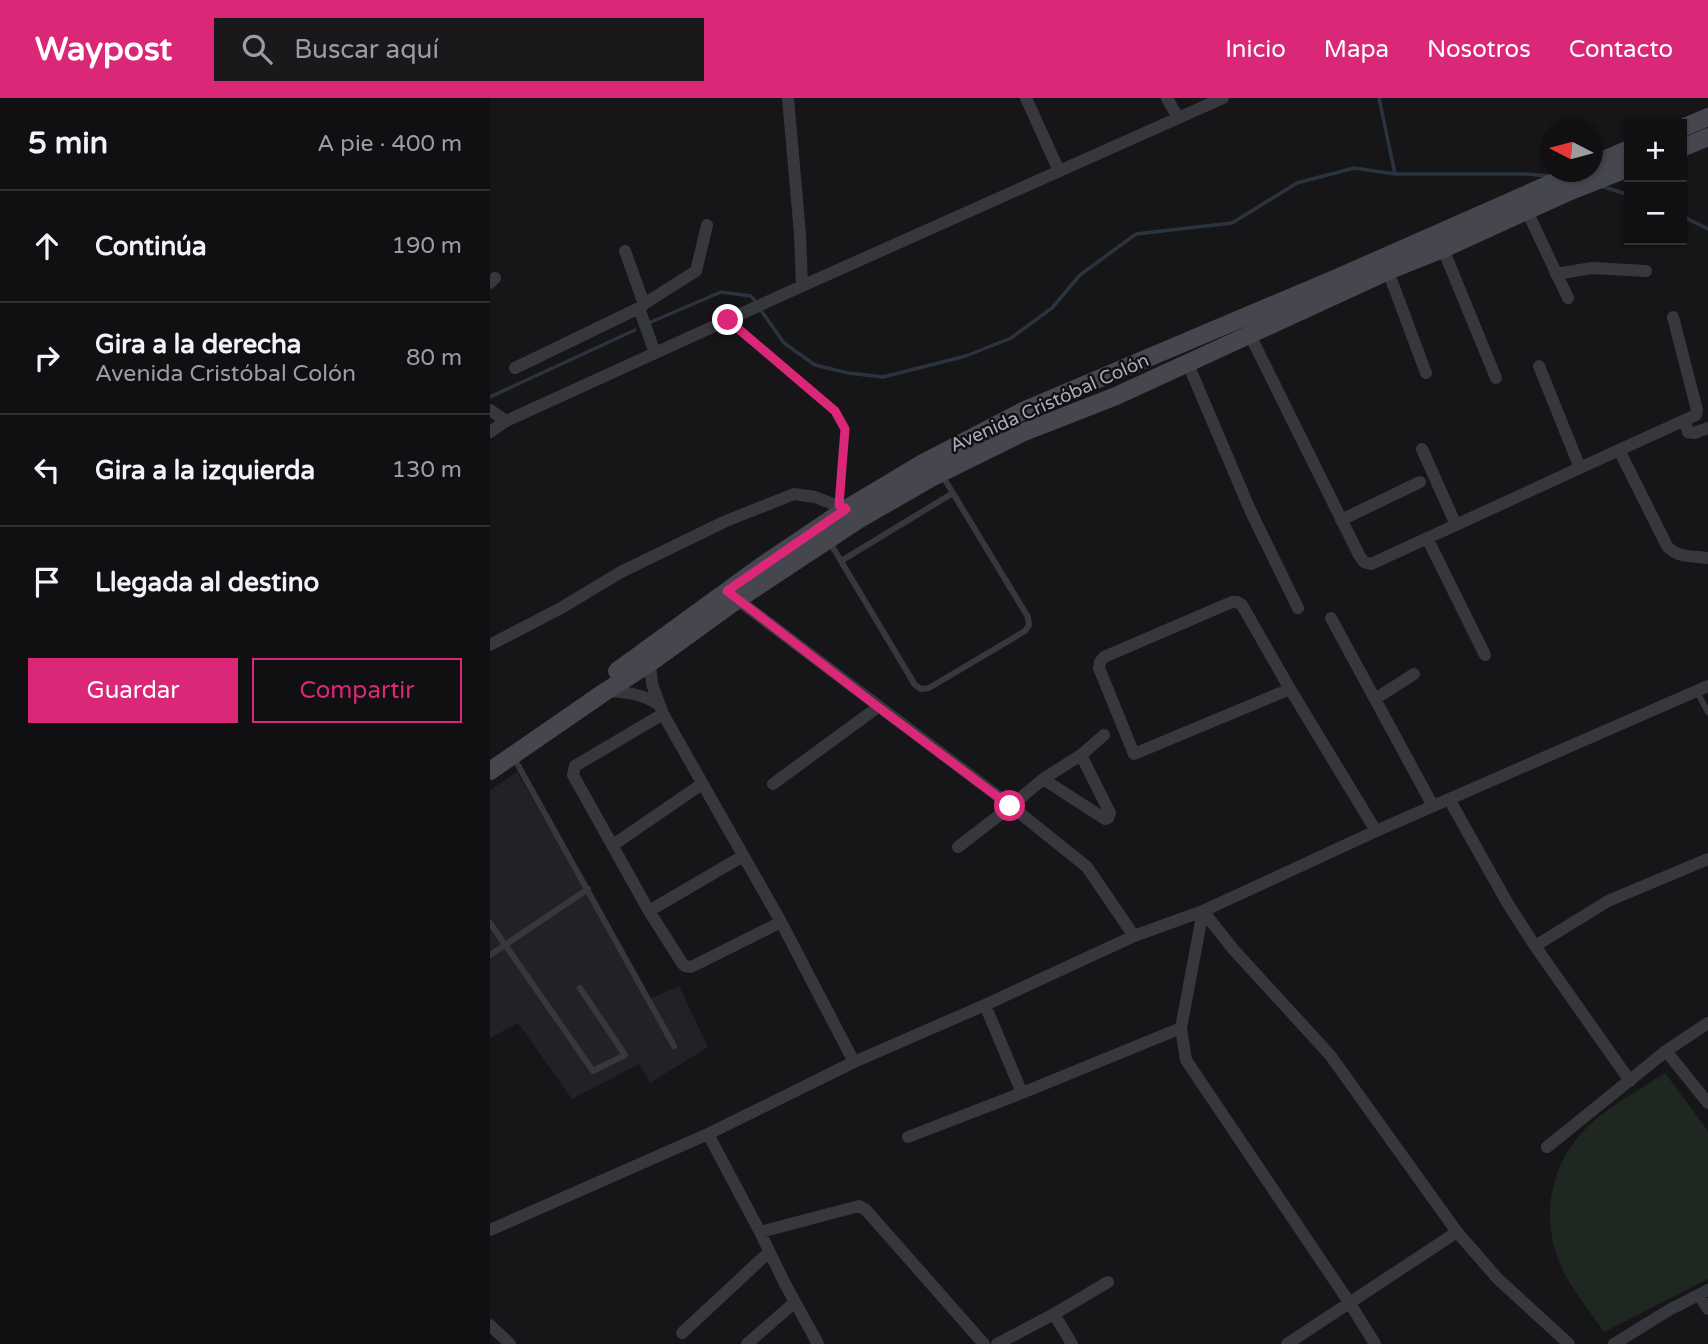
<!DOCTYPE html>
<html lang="es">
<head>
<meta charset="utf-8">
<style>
	body { margin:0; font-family:"Varela Round",sans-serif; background:#19191c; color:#f1f3f6 }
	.controls { position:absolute; right:21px; top:21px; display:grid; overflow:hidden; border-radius:0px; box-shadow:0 2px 5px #0004 }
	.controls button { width:63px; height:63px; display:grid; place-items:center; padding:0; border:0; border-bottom:2px solid #303033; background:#101013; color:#f1f3f6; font:35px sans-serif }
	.compass { position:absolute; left:1050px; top:21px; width:63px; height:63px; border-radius:50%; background:#101013; box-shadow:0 2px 5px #0004; rotate:276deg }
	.stop { position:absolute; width:21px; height:21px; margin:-16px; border:5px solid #db2777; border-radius:50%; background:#fff }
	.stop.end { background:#db2777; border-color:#fff; box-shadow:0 2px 7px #0008 }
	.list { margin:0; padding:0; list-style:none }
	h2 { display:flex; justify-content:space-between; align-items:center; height:91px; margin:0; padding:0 28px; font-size:30px }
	h2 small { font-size:23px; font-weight:400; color:#9c9da0 }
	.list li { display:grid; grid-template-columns:46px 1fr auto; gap:21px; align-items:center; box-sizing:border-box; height:112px; padding:0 28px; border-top:2px solid #303033 }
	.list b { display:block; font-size:26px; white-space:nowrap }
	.list p { margin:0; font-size:23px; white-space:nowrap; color:#9c9da0 }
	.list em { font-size:23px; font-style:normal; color:#9c9da0 }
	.actions { display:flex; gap:14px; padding:21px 28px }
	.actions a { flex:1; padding:16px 0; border:2px solid #db2777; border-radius:0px; text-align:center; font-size:24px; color:#db2777 }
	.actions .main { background:#db2777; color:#fff }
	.icon { flex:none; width:38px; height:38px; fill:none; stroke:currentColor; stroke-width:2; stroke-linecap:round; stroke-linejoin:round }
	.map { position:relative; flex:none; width:1218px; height:1246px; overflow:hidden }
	header { display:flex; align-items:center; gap:42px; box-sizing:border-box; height:98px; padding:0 35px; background:#db2777; color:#fff }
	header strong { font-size:33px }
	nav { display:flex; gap:38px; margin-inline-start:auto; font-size:24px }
	.search { width:490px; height:63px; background:#19191c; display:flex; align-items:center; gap:18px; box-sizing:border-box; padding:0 24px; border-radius:0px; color:#9c9da0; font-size:26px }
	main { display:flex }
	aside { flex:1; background:#101013 }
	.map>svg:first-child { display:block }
</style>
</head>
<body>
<header>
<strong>Waypost</strong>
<div class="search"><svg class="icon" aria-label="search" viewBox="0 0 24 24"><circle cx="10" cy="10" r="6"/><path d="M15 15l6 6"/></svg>Buscar aquí</div>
<nav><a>Inicio</a><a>Mapa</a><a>Nosotros</a><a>Contacto</a></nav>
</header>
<main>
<aside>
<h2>5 min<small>A pie · 400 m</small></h2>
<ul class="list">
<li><svg class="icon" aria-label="ahead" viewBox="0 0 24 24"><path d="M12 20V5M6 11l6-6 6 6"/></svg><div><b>Continúa</b></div><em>190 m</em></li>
<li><svg class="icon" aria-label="right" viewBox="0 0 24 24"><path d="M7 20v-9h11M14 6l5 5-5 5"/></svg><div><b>Gira a la derecha</b><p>Avenida Cristóbal Colón</p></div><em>80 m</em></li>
<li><svg class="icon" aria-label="left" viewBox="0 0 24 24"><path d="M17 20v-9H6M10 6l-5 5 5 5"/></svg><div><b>Gira a la izquierda</b></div><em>130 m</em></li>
<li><svg class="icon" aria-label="arrive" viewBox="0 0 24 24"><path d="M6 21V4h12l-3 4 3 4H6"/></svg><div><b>Llegada al destino</b></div></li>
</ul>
<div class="actions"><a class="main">Guardar</a><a>Compartir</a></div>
</aside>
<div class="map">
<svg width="1218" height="1246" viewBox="0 0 1218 1246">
	<rect width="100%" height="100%" fill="#161619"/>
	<path fill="#222226" d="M27 674 159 901 189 888 218 949 160 985 149 966 82 1001 28 925 0 940V692Z"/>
	<path fill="#1e2720" d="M1175 975 1218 1033V1181L1114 1234C1102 1216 1088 1199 1077 1180 1045 1124 1059 1056 1111 1017 1131 1002 1154 989 1175 975Z"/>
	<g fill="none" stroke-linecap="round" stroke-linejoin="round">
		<path stroke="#2b343e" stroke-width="3.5" d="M889 0 905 76
			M1111 88 1139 97
			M1192 118 1218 131
			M270 211 294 245 325 267 358 275 393 279 476 258 521 240 562 210 590 177 646 136 742 125 807 85 864 70 905 76H1036L1059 78
			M161 224 231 194 261 198 266 204
			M0 299 145 232"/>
		<path stroke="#3d3e45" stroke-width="2.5" stroke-dasharray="3.5 5" stroke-linecap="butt" d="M249 230 345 313 355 331 350 397"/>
		<path stroke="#37373e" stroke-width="6" d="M339 443 425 587 431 591 439 590 535 533 539 527 538 519 452 377
			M351 463 463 395
			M1207 594 1218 614
			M24 660 184 948
			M0 825 103 973 135 957 90 890
			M0 857 98 791"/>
		<path stroke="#37373e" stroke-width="12" d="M298 0 310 136 312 188
			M536 0 569 73
			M677 0 688 20
			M1037 113 1078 200
			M953 151 1006 280
			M135 153 154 206 150 210
			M898 173 936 275
			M1066 176 1102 170 1156 173
			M0 185 5 180
			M154 206 206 173 217 127
			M760 237 869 457 874 464 881 466 1129 352 1177 448C1187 460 1203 458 1218 460
			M698 266 761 414 808 510
			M1049 268 1090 370
			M25 270 149 210 165 255
			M0 312 16 323
			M1195 322 1198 334 1204 335 1218 330
			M0 334 16 323 312 188 733 0
			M932 351 966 427
			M1129 352 1206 317 1207 312 1183 219
			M851 422 930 384
			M937 440 995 557
			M244 499 521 708 597 769 644 838
			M841 520 943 708
			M0 547 71 510 131 474 236 423 304 396 325 399 356 411
			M160 565 162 586 173 616 291 824 364 964
			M800 591 644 656 609 570 610 564 614 559 742 504H747L752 507 800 591 886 733
			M117 593C135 594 154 596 169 607
			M885 601 924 576
			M173 616 85 668 83 677 159 813 192 865 195 868 201 869 291 824
			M553 681 615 721 618 720 620 715 591 657
			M283 686 388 609
			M959 701 1018 806 1045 848 1140 983
			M123 747 212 686
			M468 749 521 708 553 681 591 657 614 637
			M159 813 253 758
			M713 813 743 851 840 957 967 1134 1008 1181 1079 1246
			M713 813 691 930 696 962 859 1204 885 1246
			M1045 848 1118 803 1218 761
			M495 907 532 995 691 930
			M1176 953 1218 1005
			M218 1036 270 1134 369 1108 376 1112 494 1246
			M418 1039 532 995
			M1057 1049 1176 953 1218 925
			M0 1132 218 1036 364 964 495 907 644 838 713 813 886 733 1218 588
			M270 1134 294 1184 328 1246
			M1209 1197 1218 1211
			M564 1216 582 1246
			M0 1227 20 1246
			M192 1235 279 1154
			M257 1246 305 1204
			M507 1246 564 1216 618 1184
			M797 1246 967 1134
			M1124 1246 1179 1212 1218 1192"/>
		<path stroke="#45464e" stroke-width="18" d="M1192 30 1218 19
			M1192 50 1218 39
			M1102 67 1139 51
			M127 573 270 469 356 411 433 365 535 312 849 179 1087 74
			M0 673 116 593 160 565 247 502 368 422 441 380 534 334 626 298 898 173 953 151 1076 95 1139 70"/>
	</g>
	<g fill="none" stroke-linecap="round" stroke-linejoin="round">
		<path stroke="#db2777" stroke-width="9" d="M238 222 345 313 355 331 349 407 356 411 237 493 388 609 520 708"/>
	</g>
	<g text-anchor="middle" stroke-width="5" stroke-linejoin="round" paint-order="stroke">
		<g font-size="19" fill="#a7abba" stroke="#111114">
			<text transform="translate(559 304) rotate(-24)" y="7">Avenida Cristóbal Colón</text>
		</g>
	</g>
</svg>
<div class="controls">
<button>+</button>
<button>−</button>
</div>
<svg class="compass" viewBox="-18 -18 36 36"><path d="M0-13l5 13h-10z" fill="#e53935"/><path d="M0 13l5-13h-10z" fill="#9c9da0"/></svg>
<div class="stop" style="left:520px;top:708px"></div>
<div class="stop end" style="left:238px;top:222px"></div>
</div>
</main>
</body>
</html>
